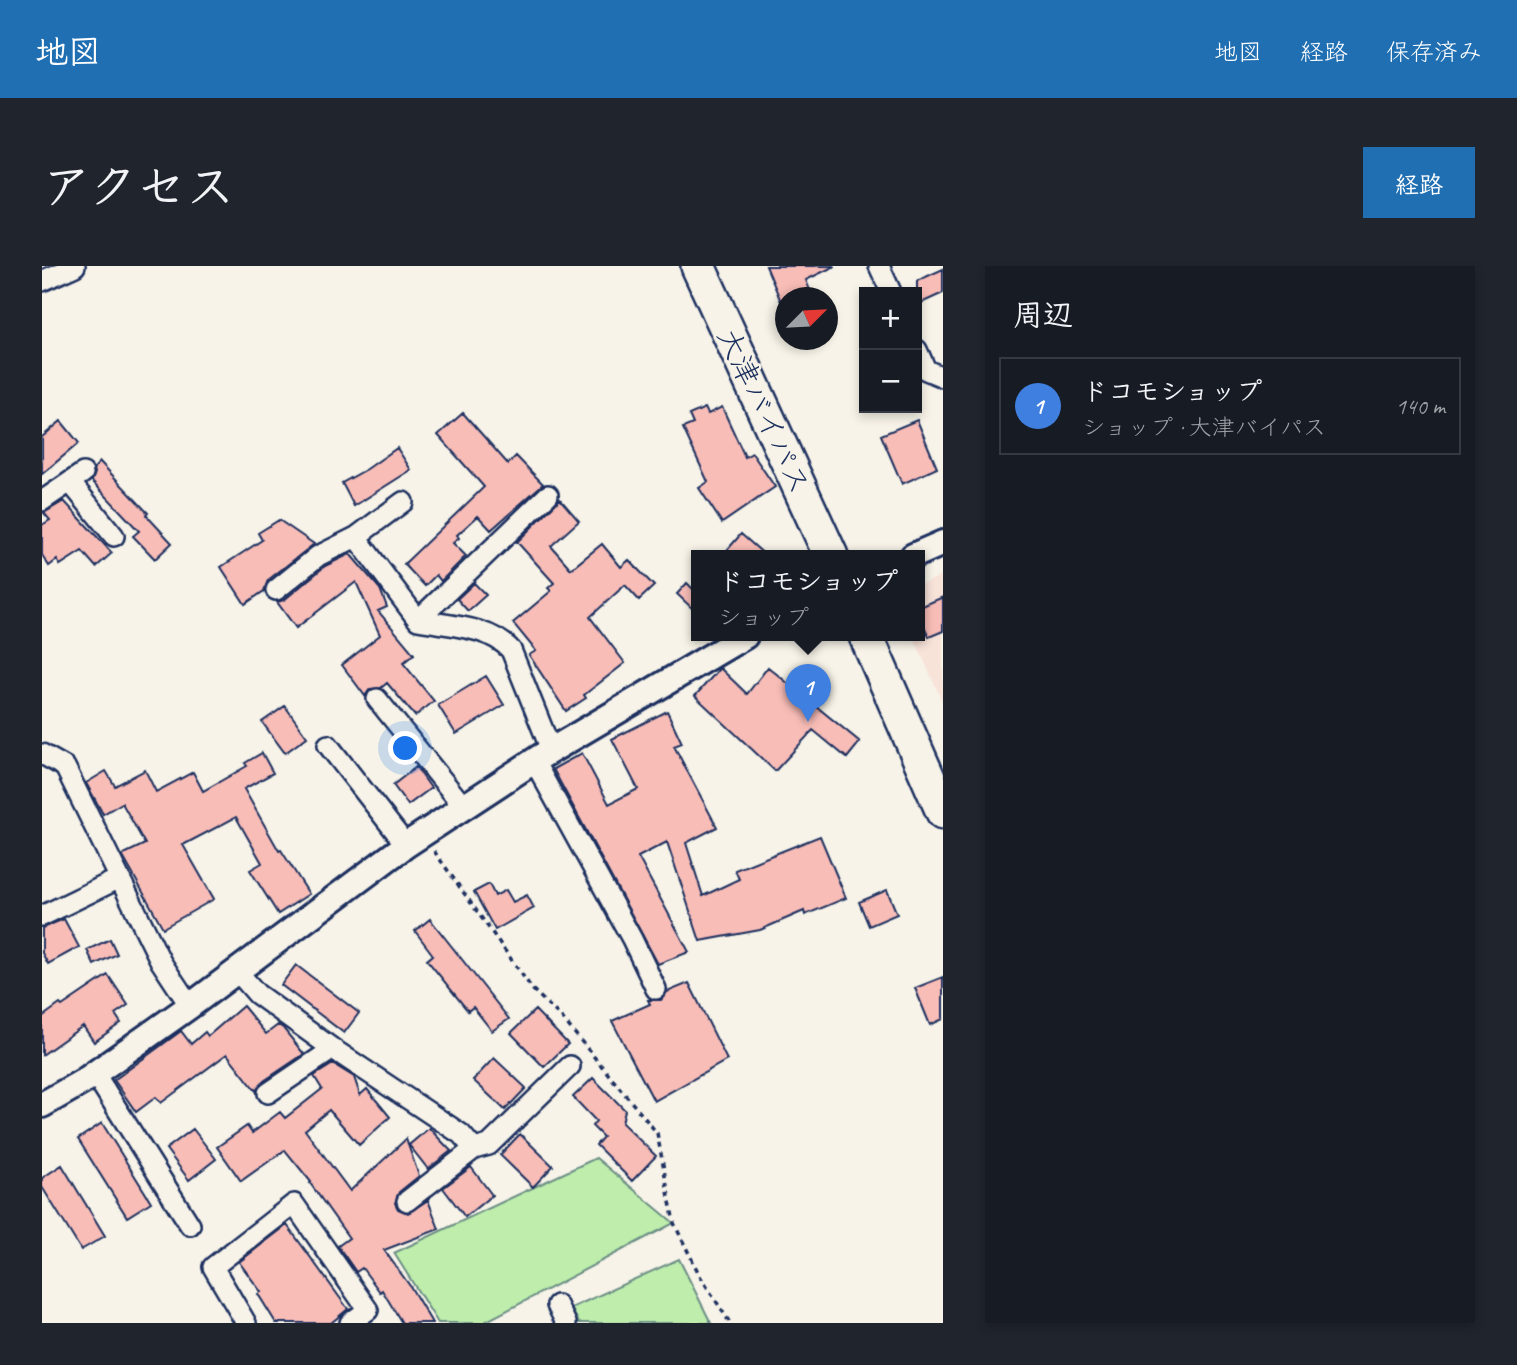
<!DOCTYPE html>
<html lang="ja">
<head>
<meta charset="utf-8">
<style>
	body { margin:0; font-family:Caveat,"Klee One",sans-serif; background:#20242c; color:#f1f3f6 }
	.controls { position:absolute; right:21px; top:21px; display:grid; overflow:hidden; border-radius:0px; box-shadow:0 4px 10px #0003 }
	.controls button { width:63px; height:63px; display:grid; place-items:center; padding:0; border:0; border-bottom:2px solid #363941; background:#171b24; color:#f1f3f6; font:35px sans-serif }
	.compass { position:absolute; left:733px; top:21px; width:63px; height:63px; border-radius:50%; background:#171b24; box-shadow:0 4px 10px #0003; rotate:66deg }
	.you { position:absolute; left:364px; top:483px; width:24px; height:24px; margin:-18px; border:5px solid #fff; border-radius:50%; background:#1a73e8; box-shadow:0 0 0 10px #1a73e833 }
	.badge { display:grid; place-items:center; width:46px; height:46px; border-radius:50%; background:#1f6fb2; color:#fff; font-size:23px; font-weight:700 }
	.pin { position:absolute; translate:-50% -58px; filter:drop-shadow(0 2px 4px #0008) }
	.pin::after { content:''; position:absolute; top:37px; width:24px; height:21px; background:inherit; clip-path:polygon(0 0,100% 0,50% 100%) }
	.popup { position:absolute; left:649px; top:284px; width:234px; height:91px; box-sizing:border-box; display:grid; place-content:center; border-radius:0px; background:#171b24; filter:drop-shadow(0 2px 5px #0005); font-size:23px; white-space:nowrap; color:#9ea1a6 }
	.popup b { font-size:26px; color:#f1f3f6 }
	.popup::after { content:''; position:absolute; left:50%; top:100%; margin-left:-14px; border:14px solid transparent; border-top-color:#171b24 }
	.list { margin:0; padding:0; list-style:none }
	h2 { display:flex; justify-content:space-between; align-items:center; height:91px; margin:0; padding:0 28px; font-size:30px }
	h2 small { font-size:23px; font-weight:400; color:#9ea1a6 }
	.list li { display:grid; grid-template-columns:46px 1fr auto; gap:21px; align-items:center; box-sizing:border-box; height:98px; margin:0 14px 14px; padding:0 14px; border:2px solid #363941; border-radius:0px }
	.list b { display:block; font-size:26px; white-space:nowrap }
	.list p { margin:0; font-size:23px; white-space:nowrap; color:#9ea1a6 }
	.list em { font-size:23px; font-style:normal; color:#9ea1a6 }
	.map { position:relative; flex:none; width:901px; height:1057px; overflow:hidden; border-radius:0px }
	header { display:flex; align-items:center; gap:42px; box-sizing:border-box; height:98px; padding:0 35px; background:#1f6fb2; color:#fff }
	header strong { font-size:33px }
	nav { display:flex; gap:38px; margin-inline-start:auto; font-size:24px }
	.intro { display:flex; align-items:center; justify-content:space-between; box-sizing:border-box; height:168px; padding:0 42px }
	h1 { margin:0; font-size:49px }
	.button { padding:18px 32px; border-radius:0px; background:#1f6fb2; color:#fff; font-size:24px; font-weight:700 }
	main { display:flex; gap:42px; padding:0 42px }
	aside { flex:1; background:#171b24; border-radius:0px; box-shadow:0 4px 10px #0003 }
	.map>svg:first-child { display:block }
</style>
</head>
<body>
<header>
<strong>地図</strong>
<nav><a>地図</a><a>経路</a><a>保存済み</a></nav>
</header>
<div class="intro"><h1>アクセス</h1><a class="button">経路</a></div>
<main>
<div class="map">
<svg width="901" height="1057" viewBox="0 0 901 1057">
	<rect width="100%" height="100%" fill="#f7f3e8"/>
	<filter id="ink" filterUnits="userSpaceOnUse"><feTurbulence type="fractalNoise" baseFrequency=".0143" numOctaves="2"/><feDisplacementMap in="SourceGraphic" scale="14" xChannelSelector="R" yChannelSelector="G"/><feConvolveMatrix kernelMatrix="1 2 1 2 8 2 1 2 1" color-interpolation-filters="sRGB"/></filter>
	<g filter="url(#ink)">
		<path fill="#f8e3d9" d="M901 309V437L871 370H878V319Z"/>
		<path fill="#beedac" stroke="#6c8e85" stroke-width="2" d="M554 892 632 957 441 1057H396L352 987Z
			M637 993 669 1057H537L529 1042Z"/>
		<path fill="#f9bdb7" stroke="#1b2f5e" stroke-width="2" d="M724 0H793L764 14 771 32H744V36L740 38Z
			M901 3V27L875 39V15Z
			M680 141 703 191 710 187 733 221 680 257 657 222 666 216 641 162 651 158 647 149 663 142 666 148Z
			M421 147 466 198 474 190 501 218 449 264 436 250 415 269 417 272 411 277 424 290 399 315 394 309 383 320 362 298 442 221 396 169Z
			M875 154 895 202 860 218 839 169Z
			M19 155 37 177 0 208V171Z
			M355 182 369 204 312 240 300 217 325 203Z
			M58 196 106 247 104 249 130 277 113 293 91 270 97 265 50 215 53 207 52 202Z
			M518 233 537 255 509 280 529 303 560 278 579 301 587 294 612 320 597 334 583 319 548 351 583 397 542 429 544 432 524 445 487 389 494 385 471 357 509 325 506 322 512 317 475 276Z
			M22 235 70 287 54 301 40 285 18 299 15 294 7 300 0 289V259L8 254 2 247Z
			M237 254 272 278 226 314 222 325 203 338 179 301 220 274 216 267Z
			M699 268 724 290H680Z
			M308 288 338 323 345 341 336 345 372 388 361 397 392 435 373 450 345 417 339 422 328 423 323 430 300 399 338 369 314 316 254 362 235 336 242 334 283 300Z
			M432 317 444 329 426 345 415 333Z
			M645 317 654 326V346L635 328Z
			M901 331V365L887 371 878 351V341Z
			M726 401 818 476 805 492 771 464 733 505 653 430 678 402 705 428Z
			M444 410 462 439 414 468 396 439Z
			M243 440 265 471 243 487 220 456Z
			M625 445 640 477 632 480 675 561 644 577 661 630 697 613 693 604 778 570 804 632 763 649 762 645 718 664 658 675 625 576 596 591 647 686 616 698 511 503 540 487 567 538 596 523 570 473Z
			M220 487 231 507 202 523 237 585 239 584 267 628 236 648 208 604 220 597 194 551 141 579 172 633 121 662 80 589 103 578 80 537 61 548 44 517 64 505 73 520 103 504 114 526 151 506 161 525 205 500 203 497Z
			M374 501 389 522 366 539 351 519Z
			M447 618 453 630 464 624 471 636 485 629 492 642 453 664 432 626Z
			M845 624 855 648 827 660 817 636Z
			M22 653 37 681 6 698 0 687V662Z
			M388 653 467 753 450 765 431 741 426 745 385 694 391 689 373 665Z
			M68 673 75 688 52 699 45 684Z
			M254 699 317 747 302 767 239 719Z
			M66 709 86 739 73 748 79 757 52 776 41 760 0 789V751L18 738 20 740Z
			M901 711V753L888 759 873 722Z
			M647 717 685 794 612 835 570 755 608 738 606 734H619L625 726Z
			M201 740 224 768 236 759 241 762 262 788 219 817 214 825 185 788 119 837 114 831 94 846 72 814 139 765 149 778 163 766 166 770Z
			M493 744 526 778 502 801 469 767Z
			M452 792 484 822 463 844 431 814Z
			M291 798 312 811 318 829 325 823 348 851 317 879 287 844 263 864 308 925 364 873 377 910 357 926 353 937 356 943 366 947 386 934 397 963 342 984 368 1020 390 1057H360L340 1024 338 1026 320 1002 314 1006 296 980 307 972 268 917 269 916 243 884 199 915 175 881 205 860 210 867 238 846 243 852 280 823 272 810Z
			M551 812 583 844 580 857 614 890 590 915 554 879 561 871 550 860 554 855 531 831Z
			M60 857 109 936 85 951 36 873Z
			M387 862 409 885 386 903 367 879Z
			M151 863 174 893 147 914 124 883Z
			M478 868 511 900 491 921 458 889Z
			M20 899 63 970 39 984 0 921V912Z
			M429 901 450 929 423 951 401 922Z
			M245 959 306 1043 289 1057H234L216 1028 219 1026 197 996Z"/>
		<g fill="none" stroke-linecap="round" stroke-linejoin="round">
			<defs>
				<path id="minor" d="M837 0 849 26
					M0 15 33 0
					M875 84 884 104 901 111
					M28 216 72 270
					M0 235 41 207
					M361 236 314 271 376 354C408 360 447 360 469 384L509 484
					M234 324 276 290 314 271
					M376 354 506 229
					M335 433 422 541
					M286 479 364 579
					M0 488 23 501 119 696 148 740
					M492 495 590 673 614 723
					M0 650 78 612
					M195 705 215 728 291 783 419 868 432 883
					M53 808 148 959
					M226 827 291 783
					M365 935 432 883 447 879 528 800
					M515 1039 524 1057
					M204 1057 171 1001 252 938 326 1044 308 1057"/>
				<path id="tertiary" d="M871 290 901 277
					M0 839 42 815 148 740 364 579 498 491 703 370"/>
				<path id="trunk" d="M656 0 789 290
					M824 370 901 546"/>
			</defs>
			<use href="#minor" stroke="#1b2f5e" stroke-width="24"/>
			<use href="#tertiary" stroke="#1b2f5e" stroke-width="30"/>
			<use href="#trunk" stroke="#1b2f5e" stroke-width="38"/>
			<path stroke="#1b2f5e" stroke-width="3.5" stroke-dasharray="5 5" stroke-linecap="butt" d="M392 585 491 724 520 752 615 867 632 957 658 1010 688 1057"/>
			<use href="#minor" stroke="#f7f3e8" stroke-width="19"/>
			<use href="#tertiary" stroke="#f7f3e8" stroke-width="24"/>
			<use href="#trunk" stroke="#f7f3e8" stroke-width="33"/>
		</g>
	</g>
	<g text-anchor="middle" stroke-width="5" stroke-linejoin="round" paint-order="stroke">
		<g font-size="30" fill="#1b2f5e" stroke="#f7f3e8">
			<text transform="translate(722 145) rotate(65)" y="10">大津バイパス</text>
		</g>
	</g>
</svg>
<div class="controls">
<button>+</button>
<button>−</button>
</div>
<svg class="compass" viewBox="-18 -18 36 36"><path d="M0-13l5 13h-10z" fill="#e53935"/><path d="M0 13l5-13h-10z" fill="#9ea1a6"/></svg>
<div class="you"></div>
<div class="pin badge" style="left:766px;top:456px;background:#3f7fe0">1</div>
<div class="popup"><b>ドコモショップ</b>ショップ</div>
</div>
<aside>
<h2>周辺<small></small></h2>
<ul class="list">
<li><span class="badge" style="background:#3f7fe0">1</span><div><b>ドコモショップ</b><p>ショップ · 大津バイパス</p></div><em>140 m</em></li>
</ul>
</aside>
</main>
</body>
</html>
